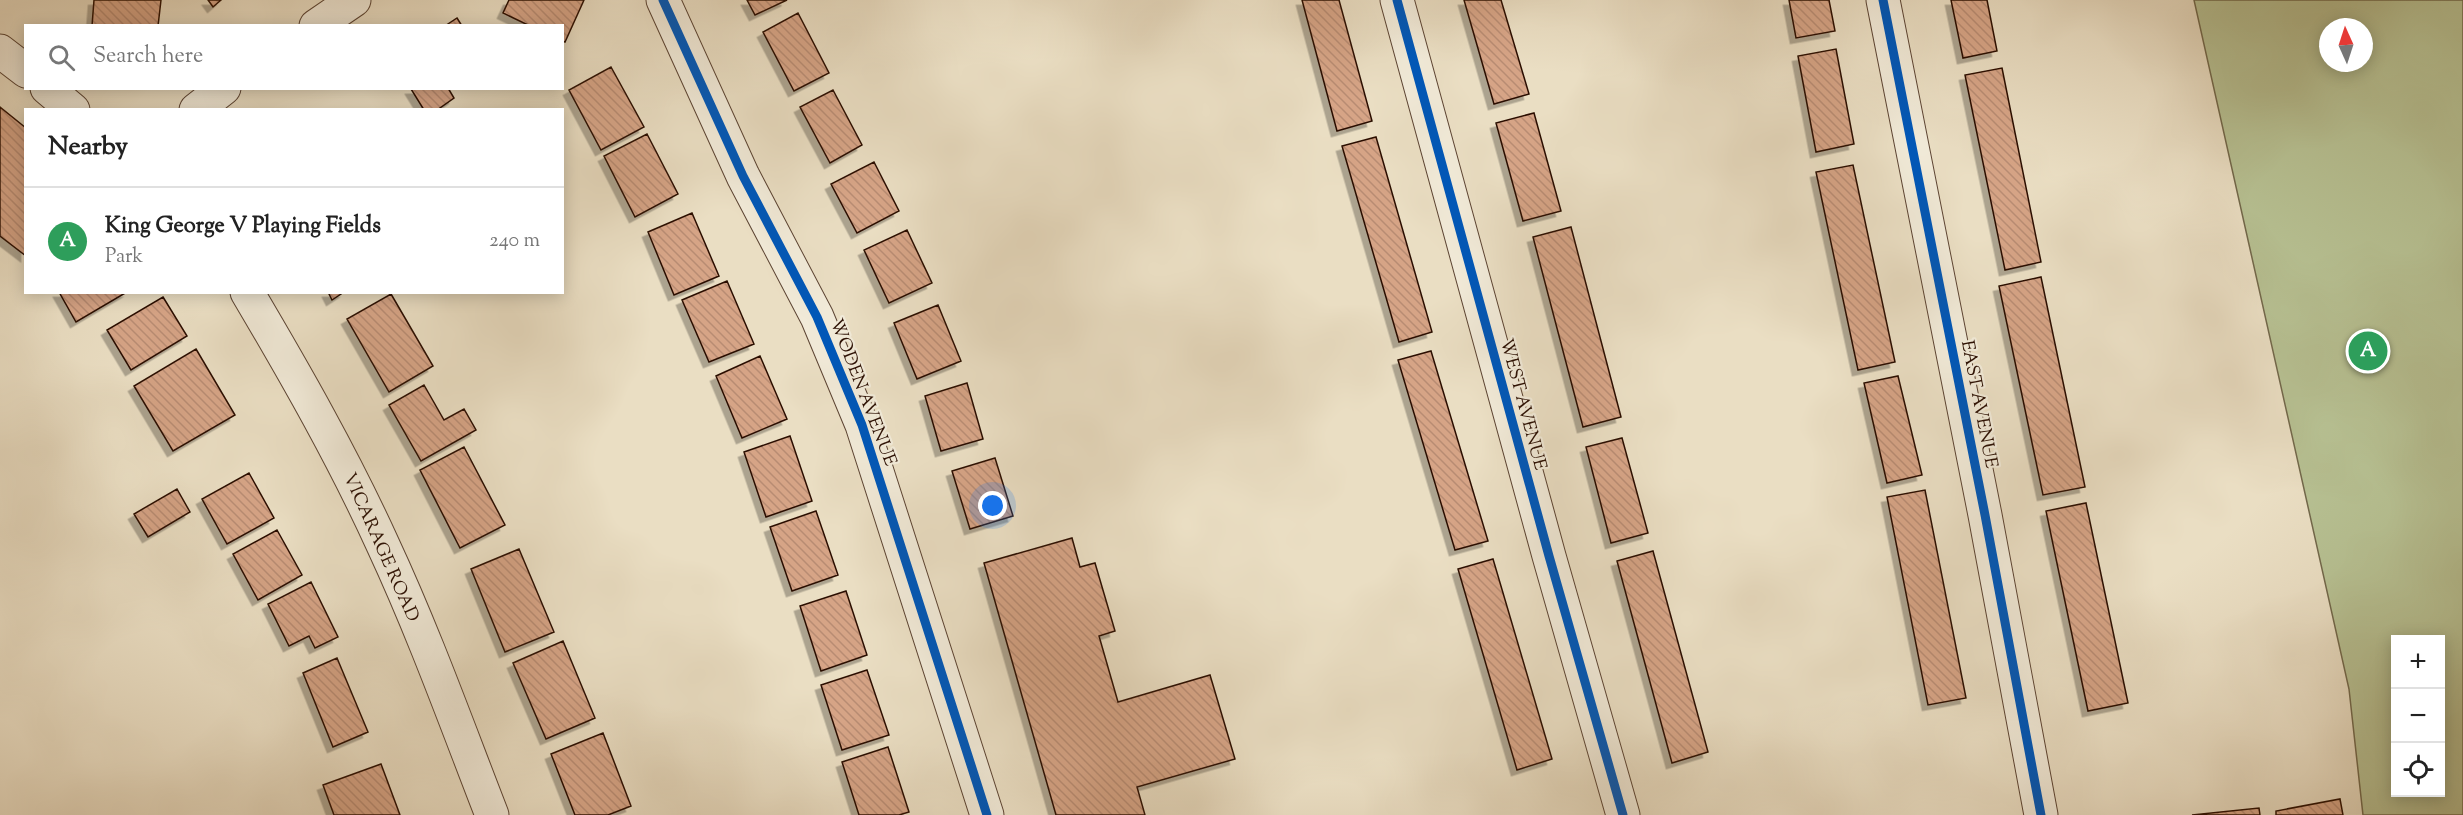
<!DOCTYPE html>
<html lang="en">
<head>
<meta charset="utf-8">
<style>
	body { margin:0; font-family:"Sorts Mill Goudy",serif; background:#f6f6f6; color:#222 }
	.controls { position:absolute; right:18px; bottom:18px; display:grid; overflow:hidden; border-radius:0px; box-shadow:0 3px 15px #0003 }
	.controls button { width:54px; height:54px; display:grid; place-items:center; padding:0; border:0; border-bottom:2px solid #e0e0e0; background:#fff; color:#222; font:30px sans-serif }
	.compass { position:absolute; left:2319px; top:18px; width:54px; height:54px; border-radius:50%; background:#fff; box-shadow:0 3px 15px #0003; rotate:357deg }
	.you { position:absolute; left:993px; top:506px; width:21px; height:21px; margin:-15px; border:4px solid #fff; border-radius:50%; background:#1a73e8; box-shadow:0 0 0 9px #1a73e833 }
	.badge { display:grid; place-items:center; width:39px; height:39px; border-radius:50%; background:#8f2418; color:#fff; font-size:20px; font-weight:700 }
	.pin { position:absolute; translate:-50% -50%; border:3px solid #fff; box-shadow:0 2px 6px #0006 }
	.list { margin:0; padding:0; list-style:none }
	h2 { display:flex; justify-content:space-between; align-items:center; height:78px; margin:0; padding:0 24px; font-size:26px }
	h2 small { font-size:20px; font-weight:400; color:#767676 }
	.list li { display:grid; grid-template-columns:39px 1fr auto; gap:18px; align-items:center; box-sizing:border-box; height:108px; padding:0 24px; border-top:2px solid #e0e0e0 }
	.list b { display:block; font-size:22px; white-space:nowrap }
	.list p { margin:0; font-size:20px; white-space:nowrap; color:#767676 }
	.list em { font-size:20px; font-style:normal; color:#767676 }
	.icon { flex:none; width:33px; height:33px; fill:none; stroke:currentColor; stroke-width:2; stroke-linecap:round; stroke-linejoin:round }
	.map { position:relative; flex:none; width:2463px; height:815px; overflow:hidden }
	.search { position:absolute; background:#fff; box-shadow:0 3px 15px #0003; left:24px; top:24px; width:540px; height:66px; display:flex; align-items:center; gap:15px; box-sizing:border-box; padding:0 21px; border-radius:0px; color:#767676; font-size:22px }
	.panel { position:absolute; background:#fff; box-shadow:0 3px 15px #0003; left:24px; top:108px; width:540px; height:186px; border-radius:0px }
	.map>svg:first-child { display:block }
</style>
</head>
<body>
<div class="map">
<svg width="2463" height="815" viewBox="0 0 2463 815">
	<defs>
		<pattern id="building-back-hatch" width="6" height="6" patternUnits="userSpaceOnUse" patternTransform="scale(1.5)"><rect width="6" height="6" fill="#d6a486"/><path d="M-1 5l2 2M0 0l6 6M5-1l2 2" fill="none" stroke="#b88c72"/></pattern>
		<filter id="shadow"><feDropShadow dx="-5.5" dy="5.5" stdDeviation="0" flood-color="#0004"/></filter>
	</defs>
	<rect width="100%" height="100%" fill="#eadec3"/>
	<filter id="stains"><feTurbulence type="fractalNoise" baseFrequency=".00333" numOctaves="4"/><feColorMatrix values="0 0 0 0 .2 0 0 0 0 .09 0 0 0 0 .02 0 0 0 .5 -.17"/></filter>
	<radialGradient id="worn" r=".72"><stop offset=".6" stop-color="#630" stop-opacity="0"/><stop offset="1" stop-color="#630" stop-opacity=".3"/></radialGradient>
	<path fill="#b7c193" stroke="#72684b" stroke-width="1.5" fill-rule="evenodd" d="M2194 0H2463V815H2363L2349 689ZM2328 27H2364V63H2328ZM2396 640H2440V792H2396Z"/>
	<path fill="url(#building-back-hatch)" stroke="#2c1003" stroke-width="1.5" filter="url(#shadow)" d="M94 0H161L158 26H92Z
		M208 0H221L213 7Z
		M509 0H584L565 42 562 41V26H530L503 13Z
		M747 0H787L755 15Z
		M1302 0H1339L1372 121 1337 131Z
		M1464 0H1501L1529 94 1494 104Z
		M1789 0H1829L1835 31 1796 38Z
		M1951 0H1987L1997 51 1963 58Z
		M798 13 829 73 794 91 763 32Z
		M457 18 462 26H445Z
		M1836 49 1854 144 1816 152 1798 56Z
		M611 67 644 127 601 150 569 90Z
		M2002 68 2041 262 2005 270 1965 75Z
		M448 88 454 98 437 110H424L411 89Z
		M833 90 862 145 830 163 800 107Z
		M0 107 26 128V256L0 236Z
		M1534 113 1561 211 1523 221 1496 123Z
		M647 134 678 194 635 217 604 156Z
		M1376 137 1432 332 1399 342 1342 146Z
		M874 162 899 211 857 233 831 184Z
		M1853 165 1895 362 1858 370 1816 172Z
		M692 213 719 276 674 295 648 232Z
		M1571 227 1621 417 1583 427 1533 237Z
		M907 230 932 283 889 303 864 250Z
		M2041 277 2085 487 2043 495 1999 286Z
		M727 281 754 344 709 362 682 300Z
		M59 292H127L76 322Z
		M328 292H344L332 300Z
		M391 294 433 366 389 392 347 319Z
		M163 297 187 336 131 370 107 330Z
		M938 305 961 361 917 379 894 323Z
		M196 349 235 415 173 451 134 386Z
		M1431 351 1488 541 1455 550 1398 360Z
		M760 356 787 419 742 438 716 376Z
		M1898 376 1922 475 1887 483 1864 383Z
		M967 383 983 439 941 451 925 396Z
		M424 385 444 420 464 409 476 430 421 461 389 405Z
		M790 436 812 501 766 517 744 452Z
		M1622 438 1648 533 1611 543 1586 447Z
		M464 447 505 525 460 548 420 470Z
		M995 458 1013 516 970 529 952 471Z
		M249 473 274 518 227 544 202 499Z
		M177 489 190 512 148 537 134 514Z
		M1925 490 1966 698 1928 705 1887 497Z
		M2086 503 2128 703 2088 711 2046 511Z
		M816 511 838 575 792 591 770 527Z
		M277 530 302 575 258 600 233 554Z
		M1072 538 1080 567 1095 563 1115 631 1099 636 1118 702 1210 675 1235 759 1137 787 1145 815H1056L984 563Z
		M519 549 554 632 505 652 471 569Z
		M1653 551 1708 752 1672 763 1617 561Z
		M1493 559 1552 759 1517 770 1458 569Z
		M311 582 338 637 315 648 309 636 289 646 268 604Z
		M846 591 867 655 821 671 800 606Z
		M563 641 595 718 546 739 513 663Z
		M337 658 368 732 333 747 303 673Z
		M867 670 889 735 842 750 821 685Z
		M603 733 631 806 608 815H575L551 754Z
		M888 747 909 812 899 815H859L842 762Z
		M381 764 400 815H334L323 785Z
		M2340 799 2343 815H2276V811Z
		M2259 808 2260 815H2192Z"/>
	<g fill="none" stroke-linecap="round" stroke-linejoin="round">
		<defs>
			<path id="minor" d="M663 0 743 176 817 317 862 425 987 815
				M1397 0 1549 556 1623 815
				M1883 0 1985 515 2041 815
				M316 26 354 0
				M0 51 26 71
				M47 88 73 110
				M196 110 224 88
				M247 292C296 375 343 457 383 545 424 633 457 725 492 815"/>
		</defs>
		<use href="#minor" stroke="#5c4433" stroke-width="35"/>
		<use href="#minor" stroke="#f1ead8" stroke-width="33"/>
		<defs>
			<path id="cycleway" d="M663 0 743 176 817 317 862 425 987 815
				M1397 0 1549 556 1623 815
				M1883 0 1985 515 2041 815"/>
		</defs>
		<use href="#cycleway" stroke="#f1ead8" stroke-width="13"/>
		<use href="#cycleway" stroke="#0057b8" stroke-width="9"/>
	</g>
	<g text-anchor="middle" stroke-width="4.5" stroke-linejoin="round" paint-order="stroke">
		<g font-size="18" fill="#2c1003" stroke="#f1ead8">
			<text transform="translate(864 392) rotate(69)" y="6">WODEN AVENUE</text>
			<text transform="translate(1524 404) rotate(75)" y="6">WEST AVENUE</text>
			<text transform="translate(1980 404) rotate(79)" y="6">EAST AVENUE</text>
			<text transform="translate(382 547) rotate(66)" y="6">VICARAGE ROAD</text>
		</g>
	</g>
	<rect width="100%" height="100%" filter="url(#stains)"/>
	<rect width="100%" height="100%" fill="url(#worn)"/>
</svg>
<div class="controls">
<button>+</button>
<button>−</button>
<button><svg class="icon" aria-label="locate" viewBox="0 0 24 24"><circle cx="12" cy="12" r="6"/><path d="M12 2v4M12 18v4M2 12h4M18 12h4"/></svg></button>
</div>
<svg class="compass" viewBox="-18 -18 36 36"><path d="M0-13l5 13h-10z" fill="#e53935"/><path d="M0 13l5-13h-10z" fill="#767676"/></svg>
<div class="you"></div>
<div class="pin badge" style="left:2368px;top:351px;background:#2e9e5b">A</div>
<div class="search"><svg class="icon" aria-label="search" viewBox="0 0 24 24"><circle cx="10" cy="10" r="6"/><path d="M15 15l6 6"/></svg>Search here</div>
<section class="panel">
<h2>Nearby<small></small></h2>
<ul class="list">
<li><span class="badge" style="background:#2e9e5b">A</span><div><b>King George V Playing Fields</b><p>Park</p></div><em>240 m</em></li>
</ul>
</section>
</div>
</body>
</html>
